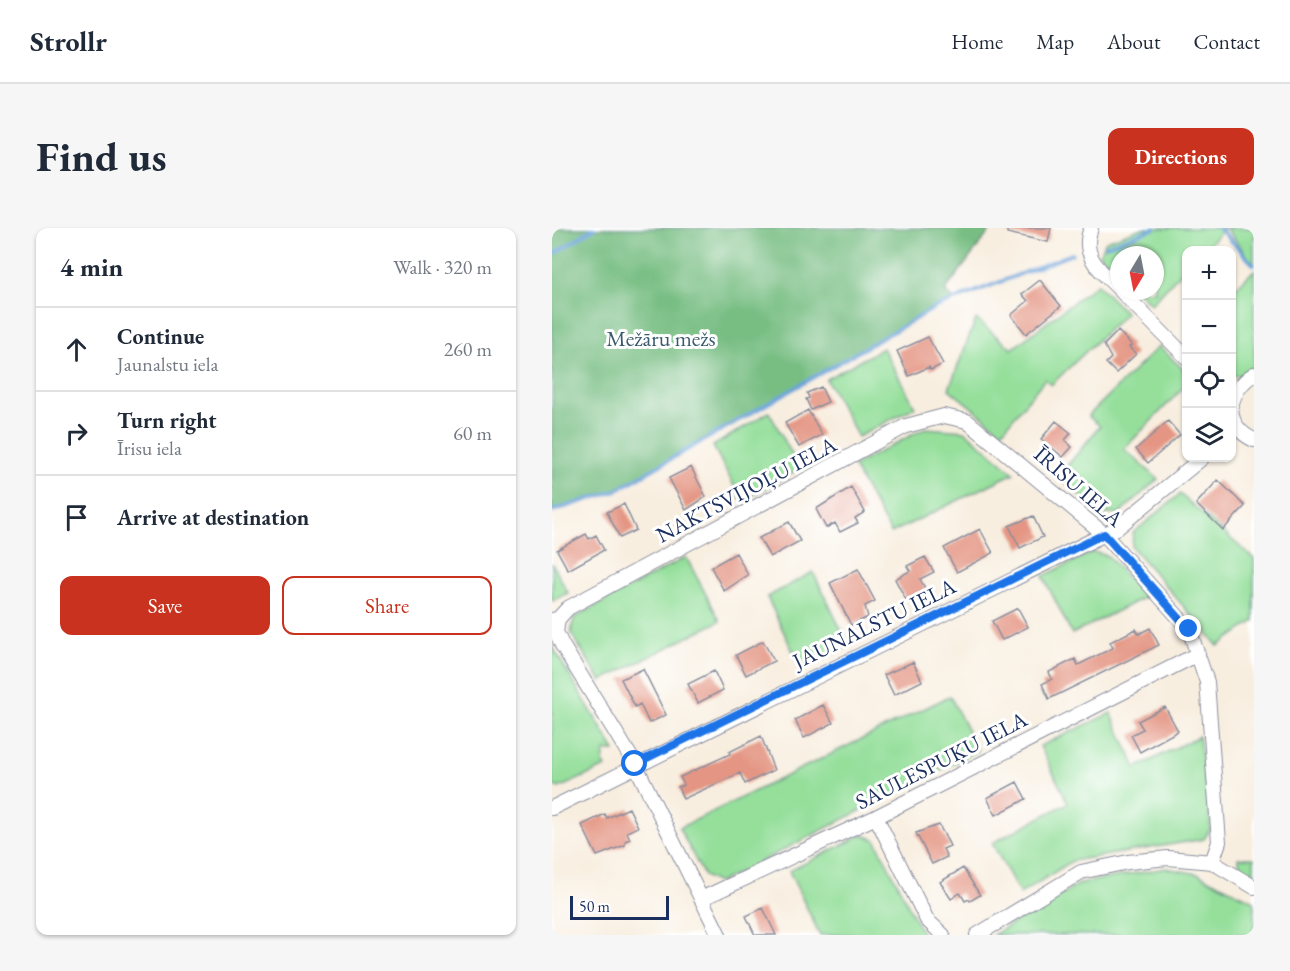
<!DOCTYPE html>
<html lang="en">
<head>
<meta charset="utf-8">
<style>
	body { margin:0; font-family:"EB Garamond",serif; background:#f6f6f7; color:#1f2937 }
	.controls { position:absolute; right:18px; top:18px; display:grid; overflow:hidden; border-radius:12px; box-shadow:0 2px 4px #0004 }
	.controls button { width:54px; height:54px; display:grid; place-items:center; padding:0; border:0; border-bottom:2px solid #e0e1e3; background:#fff; color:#1f2937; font:30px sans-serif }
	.compass { position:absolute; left:558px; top:18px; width:54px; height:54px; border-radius:50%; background:#fff; box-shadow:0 2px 4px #0004; rotate:190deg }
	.scale { position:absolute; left:18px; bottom:15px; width:99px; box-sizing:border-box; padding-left:6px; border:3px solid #1b2f5e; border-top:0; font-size:16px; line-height:21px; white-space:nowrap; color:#1b2f5e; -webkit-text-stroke:4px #fff; paint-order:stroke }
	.stop { position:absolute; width:18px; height:18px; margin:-14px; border:4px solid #1a73e8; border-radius:50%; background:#fff }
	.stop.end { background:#1a73e8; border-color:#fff; box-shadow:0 2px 6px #0008 }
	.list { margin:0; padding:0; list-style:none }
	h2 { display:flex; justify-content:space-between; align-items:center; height:78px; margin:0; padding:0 24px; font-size:26px }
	h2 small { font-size:20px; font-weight:400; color:#747a83 }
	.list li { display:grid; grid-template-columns:39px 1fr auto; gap:18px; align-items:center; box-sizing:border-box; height:84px; padding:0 24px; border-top:2px solid #e0e1e3 }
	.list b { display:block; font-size:22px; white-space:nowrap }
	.list p { margin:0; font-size:20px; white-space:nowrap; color:#747a83 }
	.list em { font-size:20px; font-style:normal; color:#747a83 }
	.actions { display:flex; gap:12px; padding:18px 24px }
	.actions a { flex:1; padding:14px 0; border:2px solid #c8321e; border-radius:12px; text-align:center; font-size:21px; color:#c8321e }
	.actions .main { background:#c8321e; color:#fff }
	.icon { flex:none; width:33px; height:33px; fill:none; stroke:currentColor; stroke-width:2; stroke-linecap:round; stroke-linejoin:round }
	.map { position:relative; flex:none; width:702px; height:707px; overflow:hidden; border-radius:12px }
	header { display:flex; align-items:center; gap:36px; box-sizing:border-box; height:84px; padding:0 30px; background:#fff; border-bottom:2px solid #e0e1e3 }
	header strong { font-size:28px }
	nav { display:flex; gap:33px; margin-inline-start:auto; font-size:21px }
	.intro { display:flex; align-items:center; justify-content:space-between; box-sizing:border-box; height:144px; padding:0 36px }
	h1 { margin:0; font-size:42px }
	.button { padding:15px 27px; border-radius:12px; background:#c8321e; color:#fff; font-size:21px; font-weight:700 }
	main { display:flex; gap:36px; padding:0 36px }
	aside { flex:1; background:#fff; border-radius:12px; box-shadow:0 2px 4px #0004 }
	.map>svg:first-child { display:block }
</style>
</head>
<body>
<header>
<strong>Strollr</strong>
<nav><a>Home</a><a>Map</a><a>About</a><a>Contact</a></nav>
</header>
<div class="intro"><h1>Find us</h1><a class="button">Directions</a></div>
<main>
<aside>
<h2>4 min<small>Walk · 320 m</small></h2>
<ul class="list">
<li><svg class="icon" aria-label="ahead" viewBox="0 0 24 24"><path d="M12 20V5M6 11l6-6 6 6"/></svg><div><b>Continue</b><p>Jaunalstu iela</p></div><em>260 m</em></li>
<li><svg class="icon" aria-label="right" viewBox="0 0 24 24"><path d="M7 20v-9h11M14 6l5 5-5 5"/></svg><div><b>Turn right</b><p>Īrisu iela</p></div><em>60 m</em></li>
<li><svg class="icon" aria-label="arrive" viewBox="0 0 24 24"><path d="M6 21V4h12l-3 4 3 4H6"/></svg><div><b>Arrive at destination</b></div></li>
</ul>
<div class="actions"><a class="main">Save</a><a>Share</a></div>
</aside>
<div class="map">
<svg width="702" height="707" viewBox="0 0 702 707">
	<rect width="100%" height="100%" fill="#fff"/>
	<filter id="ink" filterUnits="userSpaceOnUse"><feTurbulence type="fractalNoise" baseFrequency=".0167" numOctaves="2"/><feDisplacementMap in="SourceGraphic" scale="12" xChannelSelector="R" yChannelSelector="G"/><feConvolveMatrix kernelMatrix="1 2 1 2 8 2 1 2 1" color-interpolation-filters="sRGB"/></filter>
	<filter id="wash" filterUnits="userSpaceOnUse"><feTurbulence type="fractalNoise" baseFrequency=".008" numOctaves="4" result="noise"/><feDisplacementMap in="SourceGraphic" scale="24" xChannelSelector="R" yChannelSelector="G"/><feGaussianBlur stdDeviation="1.35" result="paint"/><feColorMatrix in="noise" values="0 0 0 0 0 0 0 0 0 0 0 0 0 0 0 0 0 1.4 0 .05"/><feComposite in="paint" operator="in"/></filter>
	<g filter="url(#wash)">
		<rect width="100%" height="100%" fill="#f8eedf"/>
		<path fill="#95df9b" stroke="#58877c" stroke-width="1.5" d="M590 0H673L651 22H634V39L599 76 585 63H603V27H567V45L547 26 554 13Z
			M674 0H702V37Z
			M702 42V139L686 148 680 147V64Z
			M545 56 574 85 499 157 493 151 450 204 397 161 424 91 460 121Z
			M607 118 634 144V157L572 221 606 251 567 286H550L506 249 548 198 536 188Z
			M331 120 363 179 306 209 274 151Z
			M217 184 248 241 190 273 161 218Z
			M373 200 413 203 462 245 339 305 301 238Z
			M628 266 702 331V393L666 418 580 319 581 305Z
			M541 324 556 328 593 369 520 406 491 348Z
			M134 329 168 393 49 453 19 405 22 390Z
			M0 335 16 365 0 373Z
			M261 344 297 418 249 440 215 369Z
			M0 418 63 523H53L51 534 54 539 7 560 0 557Z
			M398 468 426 523 166 655 152 648 127 600Z
			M559 485 584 540 647 508 659 600 652 611 520 633 468 666 440 615 516 575 488 518Z
			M310 607 323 611 371 707H268L237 643Z
			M686 630H702V650L690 644Z
			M614 640 646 646 702 673V707H441L529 655Z"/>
		<path fill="#78be83" stroke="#4a7670" stroke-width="1.5" d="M0 0H440L393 63 402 71 384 79 63 263 0 283Z"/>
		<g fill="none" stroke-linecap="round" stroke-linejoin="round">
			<path stroke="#6aa3d9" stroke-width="4" d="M667 0 702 37
				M554 18 603 0
				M0 27 42 0
				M0 283 63 263 384 79 520 26"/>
		</g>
		<g id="blocks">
			<path fill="#e49583" d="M455 0H499L496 14 455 5Z
				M488 52 509 78 474 106 459 87 476 73 470 66Z
				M566 103 580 117 577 119 584 126 564 145 554 135 559 130 552 117Z
				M376 109 391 136 379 142 377 139 357 148 345 123Z
				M269 159 276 174 259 182 254 171 257 170 255 165Z
				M256 182 270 207 247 219 233 195Z
				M504 193 519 205 513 212 520 219 511 229 489 211Z
				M616 193 628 207 596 235 584 221Z
				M139 239 154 269 134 282 117 250Z
				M666 252 693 278 671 302 644 276Z
				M299 259 313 284 303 290 306 295 288 304 283 295 274 300 264 281Z
				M72 276 84 302 68 310 55 284Z
				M481 288 491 309 468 320 457 298Z
				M237 294 248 313 218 329 207 310Z
				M428 301 441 325 405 344 392 320Z
				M34 306 37 311 44 307 52 322 16 342 5 322Z
				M184 325 196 347 172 363 159 339Z
				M373 329 382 344 368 351 374 362 354 372 343 351 358 343 355 338Z
				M306 341 323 373 313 378 316 389 299 397 278 355Z
				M466 380 476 399 450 412 440 393Z
				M598 400 607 417 497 471 490 456 500 451 497 444 523 431 526 437 561 420 558 414 584 401 587 406Z
				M211 413 222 433 194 447 184 427Z
				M361 434 370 453 342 467 332 447Z
				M91 441 114 487 97 495 88 476 83 479 69 451Z
				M162 443 171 462 146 475 136 456Z
				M271 477 281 495 252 510 243 492Z
				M613 479 626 503 588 524 579 507 591 501 586 493Z
				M209 508 222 542 193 556 188 545 131 571 126 559 132 557 128 549 178 526 177 524Z
				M465 554 474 571 444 587 435 570Z
				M77 580 86 599 75 604 78 611 73 613V617L45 628 30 597 53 586 55 590Z
				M387 597 398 618 391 621 395 629 380 636 364 605Z
				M411 640 428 667 418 673 417 671 413 673 408 665 399 671 388 654Z
				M211 680 224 707H203L194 688Z"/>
		</g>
	</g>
	<g filter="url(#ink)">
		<use href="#blocks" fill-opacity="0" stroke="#8a8e9e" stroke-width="1.5"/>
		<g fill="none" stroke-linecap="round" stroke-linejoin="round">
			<defs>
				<path id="street" d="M539 0C528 28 548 42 567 61
					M569 63 634 129
					M702 146C675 164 669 196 702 212
					M6 391 4 404 10 417 83 536 167 707
					M0 392 6 391 16 380 354 198 392 188 415 193 552 306 637 401 655 454 667 614 660 634
					M0 580 565 300 650 230
					M324 589 375 692 391 707
					M149 671 324 589 646 426
					M425 707 529 644 576 634 616 630 660 634 702 659"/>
			</defs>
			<use href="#street" stroke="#8a8e9e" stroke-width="16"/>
			<use href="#street" stroke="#fff" stroke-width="14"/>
		</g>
	</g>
	<g fill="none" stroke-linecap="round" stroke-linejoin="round" filter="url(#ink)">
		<path stroke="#1a73e8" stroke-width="8" d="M83 536 552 306 637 401"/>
	</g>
	<g text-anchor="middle" stroke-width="6" stroke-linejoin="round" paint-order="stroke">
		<g font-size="22" fill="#3a5b6d" stroke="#fff">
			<text x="109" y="118">Mežāru mežs</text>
		</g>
		<g font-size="22" fill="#1b2f5e" stroke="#fff">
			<text transform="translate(527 258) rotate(41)" y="8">ĪRISU IELA</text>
			<text transform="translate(194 261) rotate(-28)" y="8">NAKTSVIJOĻU IELA</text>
			<text transform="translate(322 395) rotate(-26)" y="8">JAUNALSTU IELA</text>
			<text transform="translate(389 532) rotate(-27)" y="8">SAULESPUĶU IELA</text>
		</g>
	</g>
</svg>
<div class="controls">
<button>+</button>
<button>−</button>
<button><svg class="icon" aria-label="locate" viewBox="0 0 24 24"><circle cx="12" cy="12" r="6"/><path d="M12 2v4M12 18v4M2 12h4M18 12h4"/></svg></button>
<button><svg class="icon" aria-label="layers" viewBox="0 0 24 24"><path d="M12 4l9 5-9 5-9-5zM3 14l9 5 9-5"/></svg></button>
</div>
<svg class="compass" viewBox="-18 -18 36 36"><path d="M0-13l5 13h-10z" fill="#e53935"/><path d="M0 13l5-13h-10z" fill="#747a83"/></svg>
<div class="scale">50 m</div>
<div class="stop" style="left:83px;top:536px"></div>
<div class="stop end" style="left:637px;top:401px"></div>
</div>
</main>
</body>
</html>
